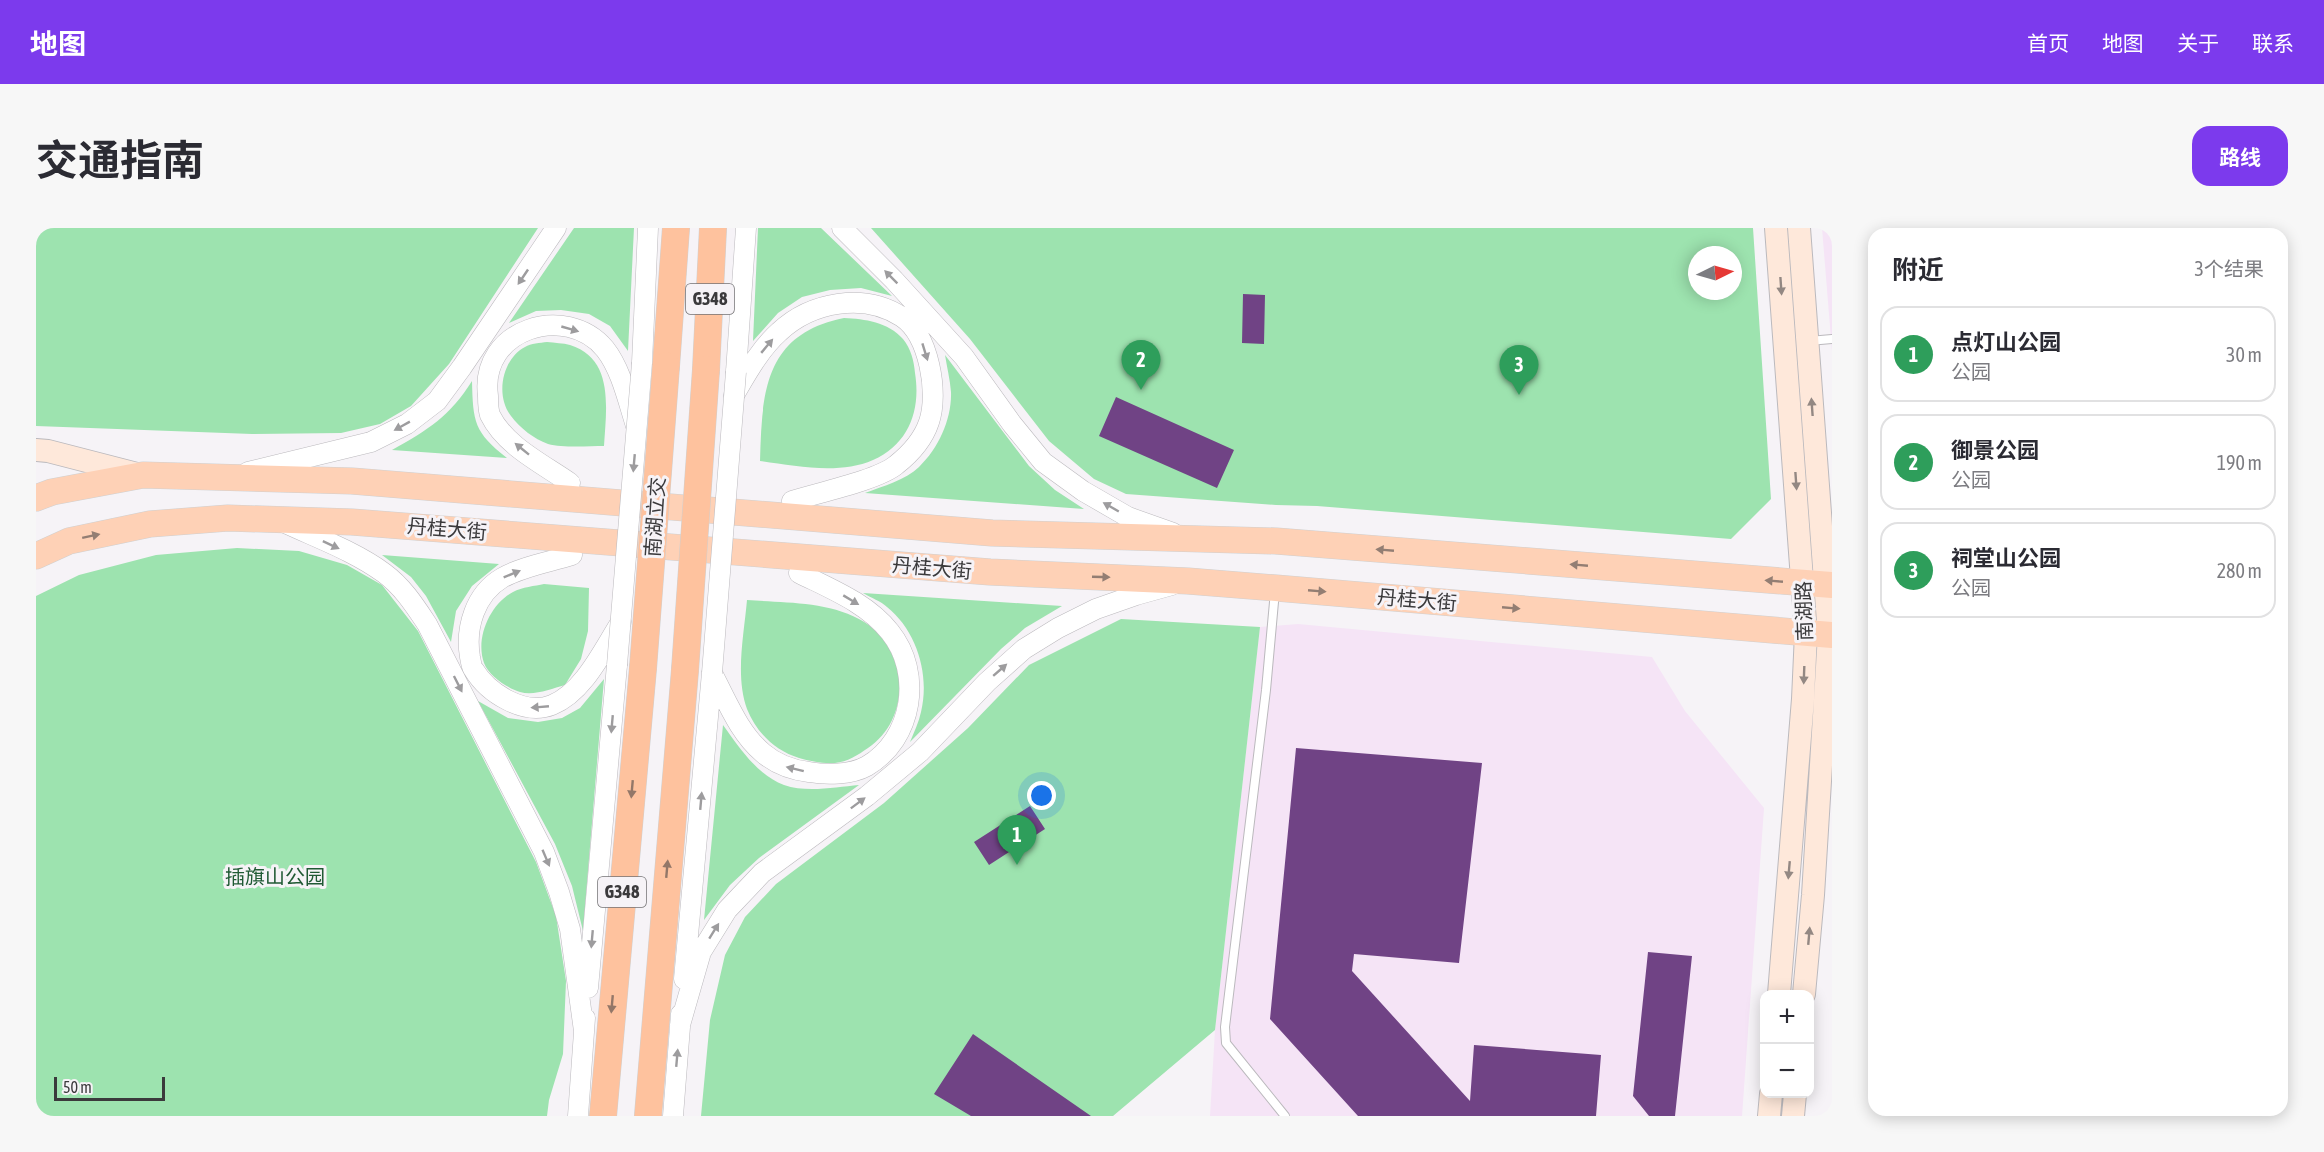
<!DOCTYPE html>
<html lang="zh">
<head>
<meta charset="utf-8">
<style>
	body { margin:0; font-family:"Asap Condensed","Noto Sans SC",sans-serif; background:#f7f7f7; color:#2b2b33 }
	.controls { position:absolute; right:18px; bottom:18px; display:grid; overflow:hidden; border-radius:12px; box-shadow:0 3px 15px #0003 }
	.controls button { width:54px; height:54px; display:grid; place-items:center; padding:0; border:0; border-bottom:2px solid #e1e1e2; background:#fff; color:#2b2b33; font:30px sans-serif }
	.compass { position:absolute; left:1652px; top:18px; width:54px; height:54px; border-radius:50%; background:#fff; box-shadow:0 3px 15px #0003; rotate:85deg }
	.scale { position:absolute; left:18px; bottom:15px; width:111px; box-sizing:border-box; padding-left:6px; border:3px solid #3b3a3c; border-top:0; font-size:16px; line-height:21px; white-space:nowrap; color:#3b3a3c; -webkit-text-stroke:4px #f6f3f7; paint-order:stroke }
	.you { position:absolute; left:1006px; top:568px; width:21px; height:21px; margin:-15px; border:4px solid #fff; border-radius:50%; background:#1a73e8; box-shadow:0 0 0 9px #1a73e833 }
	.badge { display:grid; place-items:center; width:39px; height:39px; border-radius:50%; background:#7c3aed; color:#fff; font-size:20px; font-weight:700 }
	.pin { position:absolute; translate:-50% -50px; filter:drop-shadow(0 2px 3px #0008) }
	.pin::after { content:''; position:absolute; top:32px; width:21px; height:18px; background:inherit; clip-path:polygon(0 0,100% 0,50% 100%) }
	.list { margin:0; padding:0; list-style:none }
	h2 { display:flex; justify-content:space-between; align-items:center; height:78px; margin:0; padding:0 24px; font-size:26px }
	h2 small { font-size:20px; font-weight:400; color:#7c7c81 }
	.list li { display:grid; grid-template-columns:39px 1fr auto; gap:18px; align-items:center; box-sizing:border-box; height:96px; margin:0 12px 12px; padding:0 12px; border:2px solid #e1e1e2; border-radius:18px }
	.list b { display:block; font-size:22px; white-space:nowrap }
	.list p { margin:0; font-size:20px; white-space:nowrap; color:#7c7c81 }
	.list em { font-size:20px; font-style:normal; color:#7c7c81 }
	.map { position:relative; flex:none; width:1796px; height:888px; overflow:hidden; border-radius:18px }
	header { display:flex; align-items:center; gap:36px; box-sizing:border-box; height:84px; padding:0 30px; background:#7c3aed; color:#fff }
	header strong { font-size:28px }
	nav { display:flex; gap:33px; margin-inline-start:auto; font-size:21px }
	.intro { display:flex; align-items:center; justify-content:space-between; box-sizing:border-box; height:144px; padding:0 36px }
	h1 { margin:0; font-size:42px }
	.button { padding:15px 27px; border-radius:18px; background:#7c3aed; color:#fff; font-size:21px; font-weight:700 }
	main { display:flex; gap:36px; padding:0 36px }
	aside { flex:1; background:#fff; border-radius:18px; box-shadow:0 3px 15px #0003 }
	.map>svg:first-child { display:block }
</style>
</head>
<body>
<header>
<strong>地图</strong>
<nav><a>首页</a><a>地图</a><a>关于</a><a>联系</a></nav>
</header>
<div class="intro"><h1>交通指南</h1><a class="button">路线</a></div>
<main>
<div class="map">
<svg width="1796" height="888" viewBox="0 0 1796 888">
	<rect width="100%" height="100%" fill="#f6f3f7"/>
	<path fill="#f5e4f6" d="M1786 0H1796V126V123Z
		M1262 396 1616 429 1649 483 1728 580 1706 888H1174L1179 802 1224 399Z"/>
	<path fill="#9de3af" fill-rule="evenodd" d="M0 0H502L413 136 375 178 344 196 305 205 216 206 0 198Z
		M538 0H598L592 123 574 98 553 86 525 82 500 83 473 95Z
		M722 0H785L856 68 825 60 794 62 766 69 742 85 717 113Z
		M835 0H1717L1735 271 1695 311 1281 278 1240 277 1090 266 1058 251 1013 213 934 111ZM1661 27H1697V63H1661Z
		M808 90C829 91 852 94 867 111 875 121 878 133 879 145 885 182 873 216 837 232 803 247 760 238 724 233 726 165 728 106 808 90Z
		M511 114C519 115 527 115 534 117 579 131 570 182 568 218 553 218 527 220 512 216 498 211 484 200 475 188 459 168 466 131 489 119 495 115 504 115 511 114Z
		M909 127 993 238 1019 262 1048 281 829 265C847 258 870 252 883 239 903 220 916 190 915 164 914 152 911 139 909 127Z
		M436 153C437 194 438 204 471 230L356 222C392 202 414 188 436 153Z
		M201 320 263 323 311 337 346 357 382 403 500 634 520 688 530 753 527 826 513 872 511 888H0V368L43 347 120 327Z
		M346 327 463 336 436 358 420 383 415 414 390 368 375 349Z
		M508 356 553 360 552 403 545 431 529 457C515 461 498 468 484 464 471 460 453 448 448 435 439 410 454 376 477 364 486 359 499 358 508 356Z
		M827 365 1026 378 989 400 965 421 874 514C878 504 883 494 885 484 894 447 881 403 851 379 845 373 835 370 827 365Z
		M711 372C748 375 789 373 823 391 872 417 878 489 832 520 822 527 811 534 799 535 787 536 774 533 763 530 739 523 720 504 711 481 699 448 708 407 711 372Z
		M1085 391 1224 399 1179 802 1077 888H665L674 792 689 727 709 689 740 656 848 575 932 500 993 437Z
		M568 451 547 703 536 658 519 616 442 473 472 490 502 494 526 490 544 480Z
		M687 497C703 519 721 547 748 557 771 565 800 559 823 557L723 630 694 657 668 692Z"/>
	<path fill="#704385" d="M1207 66 1229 67 1228 116 1206 115Z
		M1080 169 1198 222 1181 260 1063 208Z
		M1260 520 1446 535 1423 735 1318 726 1316 743 1434 873 1438 817 1565 827 1560 888H1322L1234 791Z
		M994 578 1009 601 953 637 938 614Z
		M1612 724 1656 728 1639 888H1613L1597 868Z
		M937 806 1055 888H935L898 866Z"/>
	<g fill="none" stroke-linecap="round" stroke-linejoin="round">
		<defs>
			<path id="service" d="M1773 113 1796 111
				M1239 363 1230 462 1189 799 1190 815 1249 888"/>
			<path id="tertiary" d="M806 0 858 52 928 129 976 196 1007 234 1047 263 1092 289 1137 305
				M606 135 612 0
				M700 144 710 0
				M698 167C711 145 724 121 743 104 775 74 828 64 866 89 893 107 903 165 893 194 887 212 874 226 860 237 842 252 781 265 756 273
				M212 244 335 214 371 196 401 173 426 139 520 0
				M534 255C507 236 469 218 454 187 452 181 452 174 452 168 443 101 530 74 569 121 585 141 592 173 600 198
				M247 294C281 310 318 323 348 345 367 359 379 378 391 396L508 624 523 664 534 701 548 803
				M536 327C514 334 487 338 466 350 439 366 429 400 434 429 435 433 435 439 438 442 452 465 488 488 516 477 548 464 567 422 585 394
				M676 445C691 473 703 505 727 525 741 537 756 542 773 544 790 547 815 547 831 538 877 511 887 445 854 404 831 375 795 361 763 345
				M648 751 676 445
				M552 760 581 437
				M644 797 665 724 691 682 726 645 831 568 884 524 951 454 988 421 1022 400 1060 381 1100 367 1136 357
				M542 888 549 790
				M637 888 645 786"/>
			<path id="secondary" d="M1740 0 1770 405 1767 471 1743 766
				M1763 0 1793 407 1777 667 1768 766
				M0 222 12 223 105 247
				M1733 888 1735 866
				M1757 888 1759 866"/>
			<path id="primary" d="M0 270 16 264 107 247 316 253 956 305 1240 313 1796 357
				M0 328 33 313 114 296 192 290 316 294 954 344 1152 353 1240 360 1796 407"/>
			<path id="trunk" d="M630 138 640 0
				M670 142 677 0
				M567 888 607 440
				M612 888 649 442"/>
		</defs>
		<use href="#service" stroke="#bbb9bd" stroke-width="10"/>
		<use href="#tertiary" stroke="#bbb9bd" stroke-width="21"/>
		<use href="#secondary" stroke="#bbb9bd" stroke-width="24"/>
		<use href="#primary" stroke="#d0d0d0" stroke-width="27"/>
		<use href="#trunk" stroke="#d0d0d0" stroke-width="28"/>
		<use href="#service" stroke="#fff" stroke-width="8"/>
		<use href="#tertiary" stroke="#fff" stroke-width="20"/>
		<use href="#secondary" stroke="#fee8da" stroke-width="22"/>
		<use href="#primary" stroke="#fed1b6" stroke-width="26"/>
		<use href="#trunk" stroke="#fec29e" stroke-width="27"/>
		<defs>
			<path id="tertiary-bridge" d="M581 437 606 135
				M676 445 700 144"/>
			<path id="trunk-bridge" d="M607 440 630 138
				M649 442 670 142"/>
		</defs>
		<use href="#tertiary-bridge" stroke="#bbb9bd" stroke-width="21" stroke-linecap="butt"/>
		<use href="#trunk-bridge" stroke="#d0d0d0" stroke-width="28" stroke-linecap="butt"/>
		<use href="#tertiary-bridge" stroke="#fff" stroke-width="20"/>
		<use href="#trunk-bridge" stroke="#fec29e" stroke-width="27"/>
	</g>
	<defs><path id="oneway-solid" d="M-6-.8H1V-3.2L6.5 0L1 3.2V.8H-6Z" transform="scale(1.5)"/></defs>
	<g fill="#9d9c9e">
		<use href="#oneway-solid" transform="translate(487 49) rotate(124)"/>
		<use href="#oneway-solid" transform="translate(855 49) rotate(-135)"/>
		<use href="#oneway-solid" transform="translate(534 101) rotate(16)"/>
		<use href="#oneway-solid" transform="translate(731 118) rotate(-50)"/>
		<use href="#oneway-solid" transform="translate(889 124) rotate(73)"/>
		<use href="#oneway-solid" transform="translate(366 198) rotate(151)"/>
		<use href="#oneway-solid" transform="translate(486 221) rotate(-141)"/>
		<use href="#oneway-solid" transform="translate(598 235) rotate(95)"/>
		<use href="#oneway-solid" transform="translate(1075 279) rotate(-150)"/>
		<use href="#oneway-solid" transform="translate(295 317) rotate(25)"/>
		<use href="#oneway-solid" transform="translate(476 346) rotate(-22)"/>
		<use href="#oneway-solid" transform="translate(815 372) rotate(31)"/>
		<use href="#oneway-solid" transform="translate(964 442) rotate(-41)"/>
		<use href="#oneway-solid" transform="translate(422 456) rotate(63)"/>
		<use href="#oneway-solid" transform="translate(504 479) rotate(175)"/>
		<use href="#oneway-solid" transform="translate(576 496) rotate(95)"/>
		<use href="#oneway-solid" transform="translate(759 541) rotate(-166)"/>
		<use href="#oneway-solid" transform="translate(665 573) rotate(-85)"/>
		<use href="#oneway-solid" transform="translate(822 575) rotate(-37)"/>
		<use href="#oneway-solid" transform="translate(510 630) rotate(67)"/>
		<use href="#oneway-solid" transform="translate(678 703) rotate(-58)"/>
		<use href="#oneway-solid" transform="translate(556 711) rotate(95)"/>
		<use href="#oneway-solid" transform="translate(641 830) rotate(-85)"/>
	</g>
	<g fill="#938883">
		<use href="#oneway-solid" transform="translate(1745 58) rotate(86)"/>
		<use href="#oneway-solid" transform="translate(1776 179) rotate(-94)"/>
		<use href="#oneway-solid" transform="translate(1760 253) rotate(86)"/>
		<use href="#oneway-solid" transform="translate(1768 447) rotate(92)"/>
		<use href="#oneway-solid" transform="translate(1753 642) rotate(95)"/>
		<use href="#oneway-solid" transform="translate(1773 708) rotate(-85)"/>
	</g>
	<g fill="#937e73">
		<use href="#oneway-solid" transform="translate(55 308) rotate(-12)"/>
		<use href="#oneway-solid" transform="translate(1349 322) rotate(-175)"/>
		<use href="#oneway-solid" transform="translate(1543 337) rotate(-175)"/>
		<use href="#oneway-solid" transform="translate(1065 349) rotate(2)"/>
		<use href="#oneway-solid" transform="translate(1738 353) rotate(-175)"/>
		<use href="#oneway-solid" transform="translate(1281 363) rotate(5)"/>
		<use href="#oneway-solid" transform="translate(1475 380) rotate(5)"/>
	</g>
	<g fill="#937768">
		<use href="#oneway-solid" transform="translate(596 561) rotate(95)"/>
		<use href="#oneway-solid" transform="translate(631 641) rotate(-85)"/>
		<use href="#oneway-solid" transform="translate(576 776) rotate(95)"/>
	</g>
	<g text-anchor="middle" stroke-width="6" stroke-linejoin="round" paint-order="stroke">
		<g fill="#f6f3f7" stroke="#737274" stroke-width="1.5">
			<rect x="650" y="56" width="48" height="30" rx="4.5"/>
			<rect x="562" y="649" width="48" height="30" rx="4.5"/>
		</g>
		<g font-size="18" font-weight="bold" fill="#3b3a3c">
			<text x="674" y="77">G348</text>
			<text x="586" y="670">G348</text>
		</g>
		<g font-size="20" fill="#3b3a3c" stroke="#f6f3f7">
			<text transform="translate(619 289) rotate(-86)" y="7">南湖立交</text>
			<text transform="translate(411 301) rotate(5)" y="7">丹桂大街</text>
			<text transform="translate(896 340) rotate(5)" y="7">丹桂大街</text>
			<text transform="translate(1381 372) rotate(5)" y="7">丹桂大街</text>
			<text transform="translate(1768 383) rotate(-92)" y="7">南湖路</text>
		</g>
		<g font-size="20" fill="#205a34" stroke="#f6f3f7">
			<text x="239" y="656">插旗山公园</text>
		</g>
	</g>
</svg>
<div class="controls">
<button>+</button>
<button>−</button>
</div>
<svg class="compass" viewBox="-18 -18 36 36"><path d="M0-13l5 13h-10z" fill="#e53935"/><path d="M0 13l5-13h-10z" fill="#7c7c81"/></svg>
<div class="scale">50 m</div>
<div class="you"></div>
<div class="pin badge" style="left:981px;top:637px;background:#2e9e5b">1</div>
<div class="pin badge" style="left:1105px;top:162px;background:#2e9e5b">2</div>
<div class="pin badge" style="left:1483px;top:167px;background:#2e9e5b">3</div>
</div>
<aside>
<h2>附近<small>3个结果</small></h2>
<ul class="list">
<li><span class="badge" style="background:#2e9e5b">1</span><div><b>点灯山公园</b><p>公园</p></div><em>30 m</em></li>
<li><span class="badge" style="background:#2e9e5b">2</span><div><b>御景公园</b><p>公园</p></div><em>190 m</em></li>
<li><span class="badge" style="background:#2e9e5b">3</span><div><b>祠堂山公园</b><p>公园</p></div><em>280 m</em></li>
</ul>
</aside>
</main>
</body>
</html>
